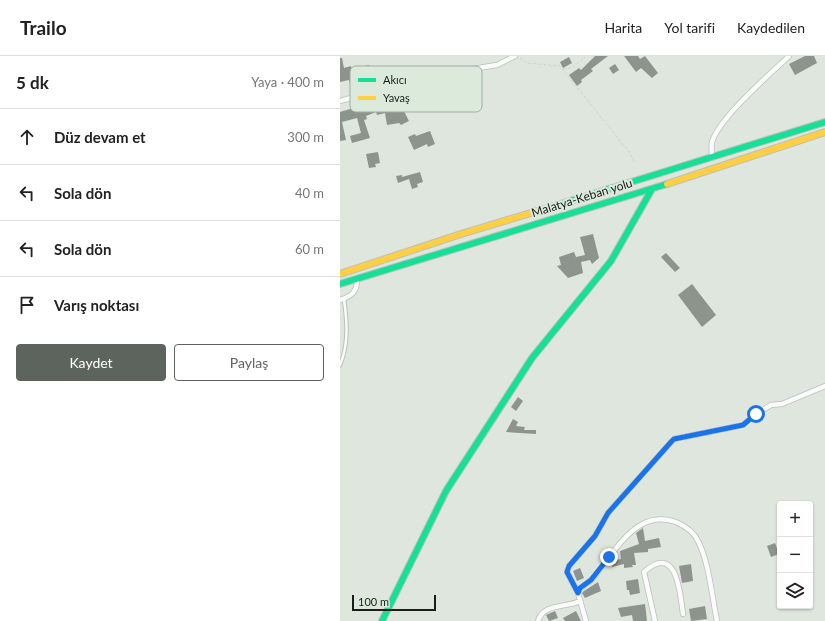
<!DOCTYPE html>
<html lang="tr">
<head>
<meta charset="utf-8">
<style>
	body { margin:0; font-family:Lato,sans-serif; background:#f2f2f2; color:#222 }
	.controls { position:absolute; right:12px; bottom:12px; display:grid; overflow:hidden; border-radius:4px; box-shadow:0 1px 3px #0004 }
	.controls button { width:36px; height:36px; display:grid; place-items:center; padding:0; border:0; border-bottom:1px solid #e0e0e0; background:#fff; color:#222; font:20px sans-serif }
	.scale { position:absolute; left:12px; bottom:10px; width:84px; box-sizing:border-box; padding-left:4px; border:2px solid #181e19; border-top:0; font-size:11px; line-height:14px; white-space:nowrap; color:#181e19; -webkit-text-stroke:3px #dbeadb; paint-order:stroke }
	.stop { position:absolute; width:12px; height:12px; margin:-9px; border:3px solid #1a73e8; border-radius:50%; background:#fff }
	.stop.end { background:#1a73e8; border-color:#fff; box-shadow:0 1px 4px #0008 }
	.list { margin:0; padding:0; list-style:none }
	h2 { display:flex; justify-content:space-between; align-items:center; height:52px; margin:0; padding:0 16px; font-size:17px }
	h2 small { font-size:13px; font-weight:400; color:#767676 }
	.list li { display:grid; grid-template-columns:26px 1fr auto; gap:12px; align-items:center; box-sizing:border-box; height:56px; padding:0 16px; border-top:1px solid #e0e0e0 }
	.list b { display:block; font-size:15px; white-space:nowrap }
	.list em { font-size:13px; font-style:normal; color:#767676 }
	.actions { display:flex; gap:8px; padding:12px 16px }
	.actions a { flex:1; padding:9px 0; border:1px solid #5d645e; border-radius:4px; text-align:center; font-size:14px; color:#5d645e }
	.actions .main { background:#5d645e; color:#fff }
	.icon { flex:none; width:22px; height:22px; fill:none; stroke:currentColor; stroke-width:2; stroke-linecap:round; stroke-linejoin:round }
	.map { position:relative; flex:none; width:485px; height:565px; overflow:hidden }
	header { display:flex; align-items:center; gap:24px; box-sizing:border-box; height:56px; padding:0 20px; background:#fff; border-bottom:1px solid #e0e0e0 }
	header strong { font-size:19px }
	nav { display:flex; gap:22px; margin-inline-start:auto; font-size:14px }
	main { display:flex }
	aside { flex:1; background:#fff }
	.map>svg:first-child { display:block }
</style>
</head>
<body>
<header>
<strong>Trailo</strong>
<nav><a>Harita</a><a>Yol tarifi</a><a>Kaydedilen</a></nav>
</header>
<main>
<aside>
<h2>5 dk<small>Yaya · 400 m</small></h2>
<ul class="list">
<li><svg class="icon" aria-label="ahead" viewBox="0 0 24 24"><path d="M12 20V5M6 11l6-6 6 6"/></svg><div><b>Düz devam et</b></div><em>300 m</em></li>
<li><svg class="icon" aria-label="left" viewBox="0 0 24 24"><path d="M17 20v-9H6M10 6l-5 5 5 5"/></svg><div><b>Sola dön</b></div><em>40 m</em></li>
<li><svg class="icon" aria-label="left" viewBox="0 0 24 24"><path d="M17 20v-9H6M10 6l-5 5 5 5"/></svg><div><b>Sola dön</b></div><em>60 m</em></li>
<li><svg class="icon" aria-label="arrive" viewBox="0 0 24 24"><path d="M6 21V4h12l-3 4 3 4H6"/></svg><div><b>Varış noktası</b></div></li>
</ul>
<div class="actions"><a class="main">Kaydet</a><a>Paylaş</a></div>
</aside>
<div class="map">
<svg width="485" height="565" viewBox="0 0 485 565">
	<rect width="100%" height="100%" fill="#dee6de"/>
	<path fill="#8d948e" d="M255 0H268L251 13 253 15 241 24 242 26 237 30 229 19 239 12 241 14Z
		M284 0H298L300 3 305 0 318 17 312 22 301 12 296 16Z
		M465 0H474L477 7 455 19 449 8Z
		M229 1 232 7 223 12 220 6Z
		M0 2H2L4 12 11 10 13 18 22 16 21 11 29 9 32 24 11 31 9 24 0 26Z
		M275 8 279 14 273 18 269 12Z
		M58 34 59 36 70 34 71 37H74L75 43 79 42 80 52 75 53V49L65 51 66 54 64 55 69 65 61 69 59 67 47 69 45 57 37 59 36 56 26 60 27 63 24 64 30 82 12 87 10 80 21 77 17 62 2 66 6 84 0 85V56L27 48 28 50 53 43 50 37Z
		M90 75 95 88 88 91 87 88 74 94 68 81 75 78 76 80Z
		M38 96 40 107 35 108 36 111 29 112 26 98Z
		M80 116 83 126 77 128 78 131 72 133 69 123 58 127 56 120 62 119V121Z
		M253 178 259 202 252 208 250 204 241 206 243 217 228 222 217 210 221 209 219 201 234 196 236 201 245 199 240 181Z
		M326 197 340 212 335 216 321 201Z
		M352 228 376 259 362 271 338 239Z
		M178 341 183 345 176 355 171 351Z
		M173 363 178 366 176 370 185 371 184 374H196V378L166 376Z
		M303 472 305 485 319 482 321 491 308 493V496L294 497 296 509H292L293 511 284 512V508L272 511 271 505 281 503 280 495 299 488 296 477Z
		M435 487 439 498 431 501 427 490Z
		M351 508 353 525 342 527 339 510Z
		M240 512 244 522 237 525 233 515Z
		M298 523 300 537 290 539 289 534H287L286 525Z
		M258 526 261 535 245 542 242 537 244 535Z
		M305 548 307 565H293L292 559 281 561 278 552Z
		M365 550 367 563 351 565 349 553Z
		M215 555 218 562 209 565 206 559Z
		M236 555 241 565H225L223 562Z"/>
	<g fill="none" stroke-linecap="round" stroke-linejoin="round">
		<defs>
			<path id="lane" d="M0 309C9 288 7 265 4 243"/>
			<path id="street" d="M0 45 83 21 157 9 175 0
				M372 102C372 97 371 91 372 86 379 62 429 19 449 0
				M0 244C12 240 17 236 17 223
				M238 537C241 529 248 528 253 522 260 514 266 505 273 496 289 475 308 456 336 466 345 470 354 476 358 485 369 506 372 541 377 565
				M198 565C203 547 226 552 240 545
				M246 565 238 537 227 516 229 510 255 480 268 457 331 386 334 383 403 369 416 358 431 349 442 348 485 330
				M315 565 304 516C337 487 340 536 343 558"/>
			<path id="fast" d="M214 150 485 66
				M0 228 327 128
				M42 565 106 435 192 302 271 205 312 133"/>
			<path id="slow" d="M327 128 485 76
				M0 218 121 178 214 150"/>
		</defs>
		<use href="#lane" stroke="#bac1ba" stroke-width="4.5"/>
		<use href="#street" stroke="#bac1ba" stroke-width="6"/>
		<use href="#fast" stroke="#bac1ba" stroke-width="8"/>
		<use href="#slow" stroke="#bac1ba" stroke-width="8"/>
		<path stroke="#d0d2d0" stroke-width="1" stroke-dasharray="3 2" stroke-linecap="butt" d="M180 2 187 7 220 10 289 96 295 108
			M223 13 232 12 245 1"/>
		<use href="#lane" stroke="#fafbfa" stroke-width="2.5"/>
		<use href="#street" stroke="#fafbfa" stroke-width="4.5"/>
		<use href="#fast" stroke="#16e098" stroke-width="6"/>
		<use href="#slow" stroke="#ffcf43" stroke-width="6"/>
	</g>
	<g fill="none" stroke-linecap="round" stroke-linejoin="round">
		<path stroke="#1a73e8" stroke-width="5" d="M269 501 251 524 240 532 238 537 227 516 229 510 255 480 268 457 331 386 334 383 403 369 416 358"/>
	</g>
	<g text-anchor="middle" stroke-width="4" stroke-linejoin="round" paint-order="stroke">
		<g font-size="12" fill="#181e19" stroke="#dbeadb">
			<text transform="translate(242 142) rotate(-17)" y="4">Malatya-Keban yolu</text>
		</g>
	</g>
	<rect x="10" y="10" width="132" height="46" rx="6" fill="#dbeadb" stroke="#a0ada1" stroke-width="1"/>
	<rect x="18" y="22" width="18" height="4" fill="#16e098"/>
	<rect x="18" y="40" width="18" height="4" fill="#ffcf43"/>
	<g font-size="11" fill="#181e19">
		<text x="43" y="28">Akıcı</text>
		<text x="43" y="46">Yavaş</text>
	</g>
</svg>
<div class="controls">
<button>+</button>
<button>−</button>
<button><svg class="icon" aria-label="layers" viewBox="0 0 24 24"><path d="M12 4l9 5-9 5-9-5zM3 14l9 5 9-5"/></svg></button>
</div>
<div class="scale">100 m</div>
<div class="stop" style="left:416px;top:358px"></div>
<div class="stop end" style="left:269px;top:501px"></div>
</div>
</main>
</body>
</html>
